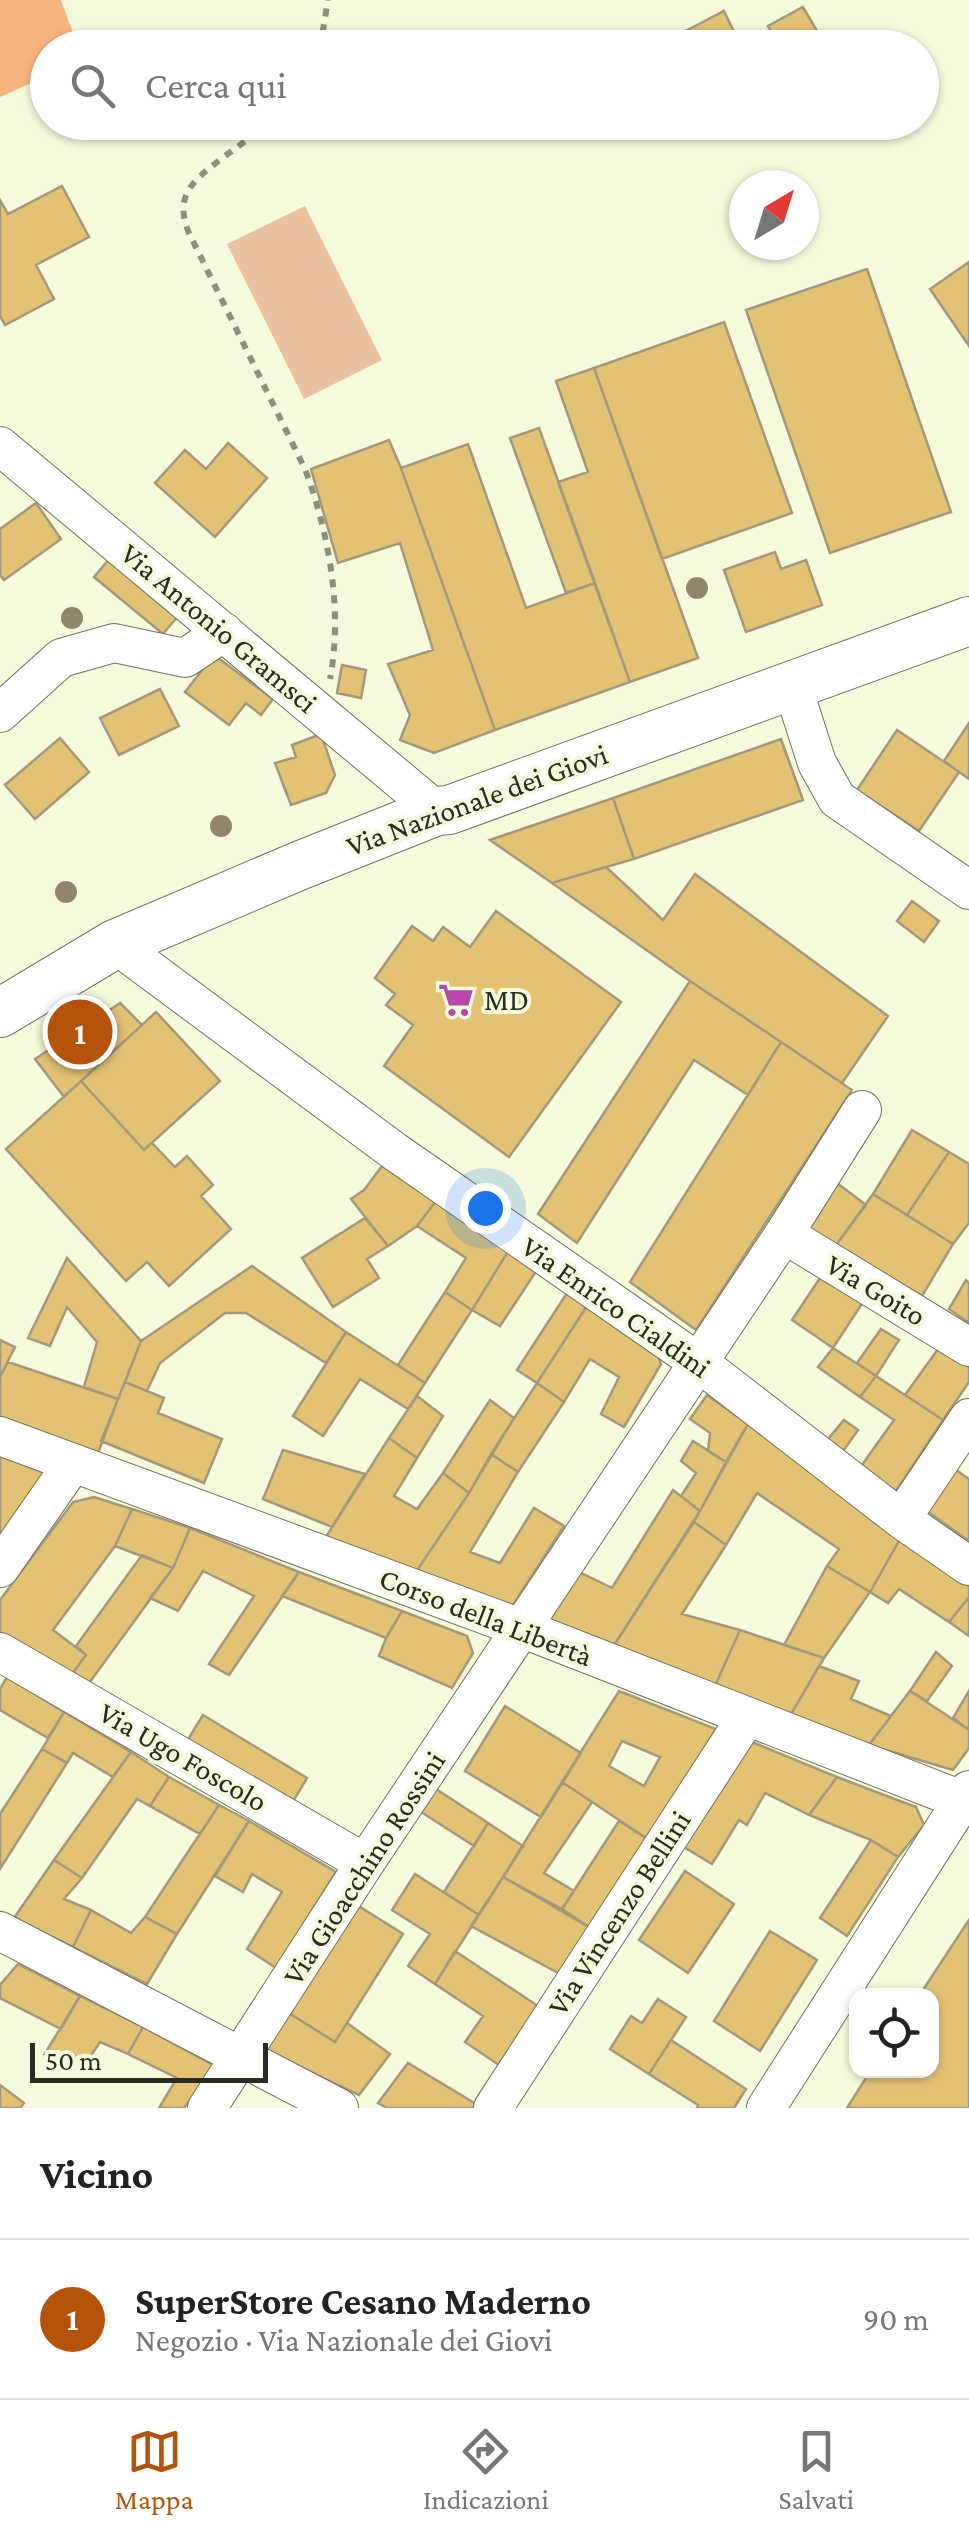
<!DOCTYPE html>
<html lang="it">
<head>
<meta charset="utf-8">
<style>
	body { margin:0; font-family:"Crimson Pro",serif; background:#f6f6f6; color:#222 }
	.controls { position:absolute; right:30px; bottom:30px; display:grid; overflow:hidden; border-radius:20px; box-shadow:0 2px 8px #0004 }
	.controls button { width:90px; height:90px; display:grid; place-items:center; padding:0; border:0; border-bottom:2px solid #e0e0e0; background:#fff; color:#222; font:50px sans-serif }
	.compass { position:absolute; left:729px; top:170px; width:90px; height:90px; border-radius:50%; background:#fff; box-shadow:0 2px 8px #0004; rotate:38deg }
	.scale { position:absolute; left:30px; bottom:25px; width:238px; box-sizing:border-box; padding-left:10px; border:5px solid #282b1f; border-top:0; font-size:28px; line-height:35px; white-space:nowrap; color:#282b1f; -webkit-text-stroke:8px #f4fadb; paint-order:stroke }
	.you { position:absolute; left:485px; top:1208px; width:35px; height:35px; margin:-25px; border:8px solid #fff; border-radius:50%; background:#1a73e8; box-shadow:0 0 0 15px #1a73e833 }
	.badge { display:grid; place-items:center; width:65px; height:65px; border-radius:50%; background:#b45309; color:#fff; font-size:32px; font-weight:700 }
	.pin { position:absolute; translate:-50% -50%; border:5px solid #fff; box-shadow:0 2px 10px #0006 }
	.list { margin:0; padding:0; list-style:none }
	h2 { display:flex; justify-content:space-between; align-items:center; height:130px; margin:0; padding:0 40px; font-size:42px }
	h2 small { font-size:32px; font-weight:400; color:#767676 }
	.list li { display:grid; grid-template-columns:65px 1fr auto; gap:30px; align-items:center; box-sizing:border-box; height:160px; padding:0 40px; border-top:2px solid #e0e0e0 }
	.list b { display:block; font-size:38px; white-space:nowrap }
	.list p { margin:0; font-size:32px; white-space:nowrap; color:#767676 }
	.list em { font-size:32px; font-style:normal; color:#767676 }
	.icon { flex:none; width:55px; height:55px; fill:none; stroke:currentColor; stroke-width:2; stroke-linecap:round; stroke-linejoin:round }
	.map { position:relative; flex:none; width:969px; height:2108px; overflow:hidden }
	.search { position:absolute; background:#fff; box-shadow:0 2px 8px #0004; left:30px; right:30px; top:30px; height:110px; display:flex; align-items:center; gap:25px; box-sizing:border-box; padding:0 35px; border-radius:55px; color:#767676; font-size:38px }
	.sheet { height:290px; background:#fff }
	nav { display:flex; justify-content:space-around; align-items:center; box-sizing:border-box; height:140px; border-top:2px solid #e0e0e0; background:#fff; font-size:28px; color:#767676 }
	nav a { display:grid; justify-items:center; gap:5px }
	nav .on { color:#b45309 }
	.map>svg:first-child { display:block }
</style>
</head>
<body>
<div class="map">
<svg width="969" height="2108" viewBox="0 0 969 2108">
	<rect width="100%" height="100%" fill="#f4fadb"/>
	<path fill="#eac1a1" d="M305 206 382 360 304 399 227 244Z"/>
	<path fill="#f8b47f" d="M0 0H61L78 47 48 48 47 76 0 97Z"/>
	<path fill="#e3c274" stroke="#a4987d" stroke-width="2.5" fill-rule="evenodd" d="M803 7 820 36 798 48H780L768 26Z
		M724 11 742 48H653Z
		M62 186 89 237 36 265 54 299 5 325 0 316V200L8 214Z
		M969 262V346L930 289Z
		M867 269 951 512 830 553 746 310Z
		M724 322 792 513 662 559 594 368Z
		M594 368 698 658 630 682 558 482 588 472 556 381Z
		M539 428 595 583 566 593 510 438Z
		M389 440 401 468 495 730 434 753 400 740 410 715 388 664 433 650 400 543 338 563 311 469Z
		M228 443 267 478 215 537 155 483 185 450 206 469Z
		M468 444 526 608 595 583 630 682 495 730 401 468Z
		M36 503 61 539 4 580 0 575V529Z
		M775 552 781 569 806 560 822 605 746 632 724 570Z
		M110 558 178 616 163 634 94 577Z
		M214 655 273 699 261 715 246 703 229 725 185 692Z
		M342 665 366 670 361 698 337 693Z
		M160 689 179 726 119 755 100 718Z
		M969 723V779L944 761Z
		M897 730 959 772 919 831 857 790Z
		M321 734 335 775 326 793 291 805 275 763 296 757 292 745Z
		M60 738 89 772 35 819 5 785Z
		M781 739 803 800 634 859 613 798Z
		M613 798 634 859 552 883 490 840Z
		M606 867 663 920 695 874 888 1016 842 1083 690 981 552 883Z
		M912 901 939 921 924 942 897 921Z
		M496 911 621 1002 509 1157 384 1066 413 1025 386 1005 395 994 375 978 412 926 433 941 443 927 470 947Z
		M690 981 781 1042 748 1095 694 1060 577 1243 538 1214Z
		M120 1003 142 1025 64 1097 35 1059Z
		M156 1012 220 1081 144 1150 81 1081Z
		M781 1042 852 1090 696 1330 630 1282Z
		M81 1081 144 1150 152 1143 175 1167 187 1156 213 1185 201 1196 231 1229 169 1286 147 1262 126 1281 6 1149Z
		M912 1130 949 1152 907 1215 873 1194Z
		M949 1152 969 1164V1223L953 1244 907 1215Z
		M385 1162 436 1201 417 1226 388 1246 351 1199 364 1190Z
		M833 1180 866 1205 836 1245 803 1225Z
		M873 1194 953 1244 922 1296 836 1245Z
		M436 1201 509 1250 472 1310 445 1292 466 1258 417 1226Z
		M365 1218 388 1246 367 1259 379 1278 333 1307 302 1258Z
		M509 1250 537 1270 500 1326 472 1310Z
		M67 1258 141 1341 118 1399 84 1387 97 1342 67 1307 50 1346 28 1338Z
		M252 1266 346 1332 326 1363 246 1313H225L160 1363 147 1391 125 1382 141 1341Z
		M824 1272 865 1299 833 1348 792 1320Z
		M966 1280 969 1283V1323L949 1309Z
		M445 1292 472 1310 425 1383 398 1365Z
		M567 1293 587 1306 537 1383 517 1370Z
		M587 1306 656 1350 661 1364 624 1427 601 1414 619 1377 590 1359 564 1402 537 1383Z
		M881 1329 899 1340 876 1376 857 1363Z
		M346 1332 425 1383 408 1409 360 1379 323 1436 293 1416Z
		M0 1340 15 1347 0 1377Z
		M941 1345 969 1358V1382L943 1420 905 1395Z
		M833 1348 876 1376 860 1397 818 1367Z
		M8 1362 118 1399 97 1456 0 1419V1377Z
		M876 1376 943 1420 892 1497 857 1472 894 1420 860 1397Z
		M125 1382 164 1398 158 1413 222 1439 204 1483 101 1441Z
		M537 1383 564 1402 518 1472 491 1454Z
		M707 1395 748 1424 726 1462 708 1451 710 1433 690 1419Z
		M417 1396 443 1416 417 1458 389 1438Z
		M490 1400 514 1418 469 1493 443 1473Z
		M844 1420 858 1430 839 1457 823 1445Z
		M748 1424 900 1539 870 1592 827 1566 839 1549 757 1493 726 1545 694 1522Z
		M389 1438 417 1458 394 1496 417 1509 443 1473 469 1493 414 1575 324 1540Z
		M693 1441 726 1462 700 1511 681 1496 696 1473 681 1461Z
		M283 1450 365 1474 332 1527 263 1499Z
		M491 1454 518 1472 470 1552 500 1563 534 1508 564 1526 511 1608 414 1575 469 1493Z
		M0 1456 47 1474 0 1537Z
		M950 1466 969 1479V1541L921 1507Z
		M673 1490 700 1511 611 1650 538 1620 575 1570 612 1588Z
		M94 1497 132 1509 115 1546 53 1630 86 1655 70 1677 0 1636V1600L73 1502Z
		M132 1509 190 1528 173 1568 115 1546Z
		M694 1522 726 1545 682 1614 740 1630 715 1686 611 1650Z
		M190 1528 299 1572 229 1675 209 1664 254 1596 203 1571 178 1611 150 1598 173 1568Z
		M900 1539 969 1586V1597L949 1622 899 1589 888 1603 870 1592Z
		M142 1555 173 1568 87 1686 70 1677 86 1655 76 1646Z
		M827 1566 870 1592 824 1658 784 1645Z
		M299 1572 402 1611 386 1638 282 1596Z
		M969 1597V1636L949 1622Z
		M402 1611 467 1636 473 1653 452 1688 379 1656 386 1638Z
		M740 1630 824 1658 790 1716 715 1686Z
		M936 1652 952 1666 927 1701 910 1691Z
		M819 1666 859 1681 851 1699 891 1716 869 1745 790 1716Z
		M7 1677 64 1712 48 1738 0 1710V1689Z
		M619 1691 716 1729 649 1840 562 1782ZM622 1741 660 1757 644 1786 609 1766Z
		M910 1691 969 1730V1748L953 1770 869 1745Z
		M969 1691V1730L953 1718Z
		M505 1706 581 1753 541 1817 465 1771Z
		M64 1712 131 1752 113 1777 73 1753 67 1763 42 1749Z
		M203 1715 307 1778 291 1805 187 1741Z
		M752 1742 837 1777 809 1815 765 1793 747 1825 739 1820 712 1864 684 1847Z
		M42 1749 67 1763 0 1869V1814Z
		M131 1752 169 1777 150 1806 137 1799 82 1878 54 1860Z
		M169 1777 219 1805 200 1834 150 1806Z
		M837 1777 916 1807 924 1825 898 1857 871 1840 809 1815Z
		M562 1782 592 1802 544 1873 574 1891 562 1909 503 1877Z
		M436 1789 488 1823 474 1846 421 1812Z
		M219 1805 249 1821 177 1934 145 1917Z
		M249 1821 336 1872 276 1968 247 1949 282 1892 252 1874 243 1892 215 1876Z
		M619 1821 649 1840 592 1929 562 1909Z
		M488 1823 523 1846 479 1915 444 1892Z
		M871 1840 898 1857 847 1936 820 1918Z
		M54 1860 82 1878 64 1899 91 1910 73 1947 14 1918Z
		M685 1871 734 1904 688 1973 639 1940Z
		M415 1874 479 1915 435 1984 408 1966 430 1934 392 1910Z
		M503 1877 592 1929 560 1974 471 1926Z
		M357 1905 403 1934 335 2042 289 2013Z
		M91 1910 131 1933 145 1917 177 1934 147 1984 73 1947Z
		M969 1920V2108H847L871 2070H932V1996H919Z
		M770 1931 817 1960 760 2051 714 2021Z
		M455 1951 538 2006 499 2065 465 2042 483 2016 435 1984Z
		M18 1964 80 1996 61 2029 0 1998V1985Z
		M80 1996 143 2027 128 2054 100 2042 92 2054 83 2060 67 2053 60 2062 44 2055Z
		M658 1999 686 2017 649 2074 610 2049 631 2016 642 2023Z
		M289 2013 335 2042 347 2023 390 2054 359 2095 259 2048Z
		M143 2027 215 2066 184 2108H159L177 2078 128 2054Z
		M671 2040 746 2089 734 2108H697L698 2105 649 2074Z
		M408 2063 476 2104 474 2108H387L378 2103Z
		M0 2085 24 2103 20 2108H0Z"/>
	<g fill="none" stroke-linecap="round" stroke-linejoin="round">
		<defs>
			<path id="minor" d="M0 446 437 811
				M792 685 817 763 837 799 969 890
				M0 713 61 658 114 643 185 658 224 632
				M115 944 394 1151 698 1362 901 1519 969 1566
				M784 1234 969 1347
				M0 1436 521 1628 969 1803
				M901 1519 969 1418
				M0 1568 73 1463
				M0 1652 365 1863
				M0 1931 339 2108
				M207 2108 365 1863 784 1234 862 1110
				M493 2108 746 1718
				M766 2108 969 1790"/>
			<path id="major" d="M0 1013 115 944 301 865 437 811 449 810 969 621"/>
		</defs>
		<use href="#minor" stroke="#707559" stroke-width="40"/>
		<use href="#major" stroke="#707559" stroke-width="50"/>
		<path stroke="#8c917c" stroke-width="6" stroke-dasharray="8 8" stroke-linecap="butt" d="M320 48 328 0
			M270 122C255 134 240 145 225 156 197 178 172 193 189 233L305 469C329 533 343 611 330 679"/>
		<use href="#minor" stroke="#fff" stroke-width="38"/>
		<use href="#major" stroke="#fff" stroke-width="48"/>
	</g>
	<g fill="#91856a">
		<circle cx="697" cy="588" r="11"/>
		<circle cx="72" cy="618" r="11"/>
		<circle cx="221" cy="826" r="11"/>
		<circle cx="66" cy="892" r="11"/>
	</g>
	<defs>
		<symbol id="supermarket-bare" viewBox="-9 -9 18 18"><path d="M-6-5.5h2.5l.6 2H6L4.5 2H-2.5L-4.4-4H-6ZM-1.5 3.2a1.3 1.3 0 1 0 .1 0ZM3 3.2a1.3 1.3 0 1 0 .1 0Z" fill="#b649a8" stroke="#f4fadb" stroke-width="2.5" paint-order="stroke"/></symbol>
	</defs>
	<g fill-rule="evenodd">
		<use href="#supermarket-bare" x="431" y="975" width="50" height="50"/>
	</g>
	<g text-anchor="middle" stroke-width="8" stroke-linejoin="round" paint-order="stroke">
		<g font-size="30" fill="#282b1f" stroke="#f4fadb">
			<text transform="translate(219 628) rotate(40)" y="10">Via Antonio Gramsci</text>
			<text transform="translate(477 800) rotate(-20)" y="10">Via Nazionale dei Giovi</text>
			<text transform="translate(876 1290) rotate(31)" y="10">Via Goito</text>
			<text transform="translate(616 1307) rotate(35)" y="10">Via Enrico Cialdini</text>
			<text transform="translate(486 1617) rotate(21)" y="10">Corso della Libertà</text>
			<text transform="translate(183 1757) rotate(30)" y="10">Via Ugo Foscolo</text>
			<text transform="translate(364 1868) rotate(-57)" y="10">Via Gioacchino Rossini</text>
			<text transform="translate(619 1913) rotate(-57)" y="10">Via Vincenzo Bellini</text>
		</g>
		<g font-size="30" fill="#282b1f" stroke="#f4fadb" text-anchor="start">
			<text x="484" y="1010">MD</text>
		</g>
	</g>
</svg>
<div class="controls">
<button><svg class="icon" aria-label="locate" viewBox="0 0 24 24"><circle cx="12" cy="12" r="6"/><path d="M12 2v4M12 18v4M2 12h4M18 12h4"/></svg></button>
</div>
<svg class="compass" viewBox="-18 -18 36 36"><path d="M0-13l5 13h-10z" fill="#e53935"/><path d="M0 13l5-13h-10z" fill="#767676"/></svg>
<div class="scale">50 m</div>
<div class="you"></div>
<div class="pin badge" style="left:80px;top:1032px">1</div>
<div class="search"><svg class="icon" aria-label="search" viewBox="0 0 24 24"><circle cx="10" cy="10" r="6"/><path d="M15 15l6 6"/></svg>Cerca qui</div>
</div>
<section class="sheet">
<h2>Vicino<small></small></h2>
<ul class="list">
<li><span class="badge">1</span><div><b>SuperStore Cesano Maderno</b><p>Negozio · Via Nazionale dei Giovi</p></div><em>90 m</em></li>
</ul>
</section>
<nav>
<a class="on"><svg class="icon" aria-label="map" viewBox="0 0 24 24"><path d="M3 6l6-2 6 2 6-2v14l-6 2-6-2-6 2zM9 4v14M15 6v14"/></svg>Mappa</a>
<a><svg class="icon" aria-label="directions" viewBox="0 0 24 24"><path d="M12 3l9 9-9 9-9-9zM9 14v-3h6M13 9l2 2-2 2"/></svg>Indicazioni</a>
<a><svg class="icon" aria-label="saved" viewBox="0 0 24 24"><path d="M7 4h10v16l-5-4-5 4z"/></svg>Salvati</a>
</nav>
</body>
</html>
